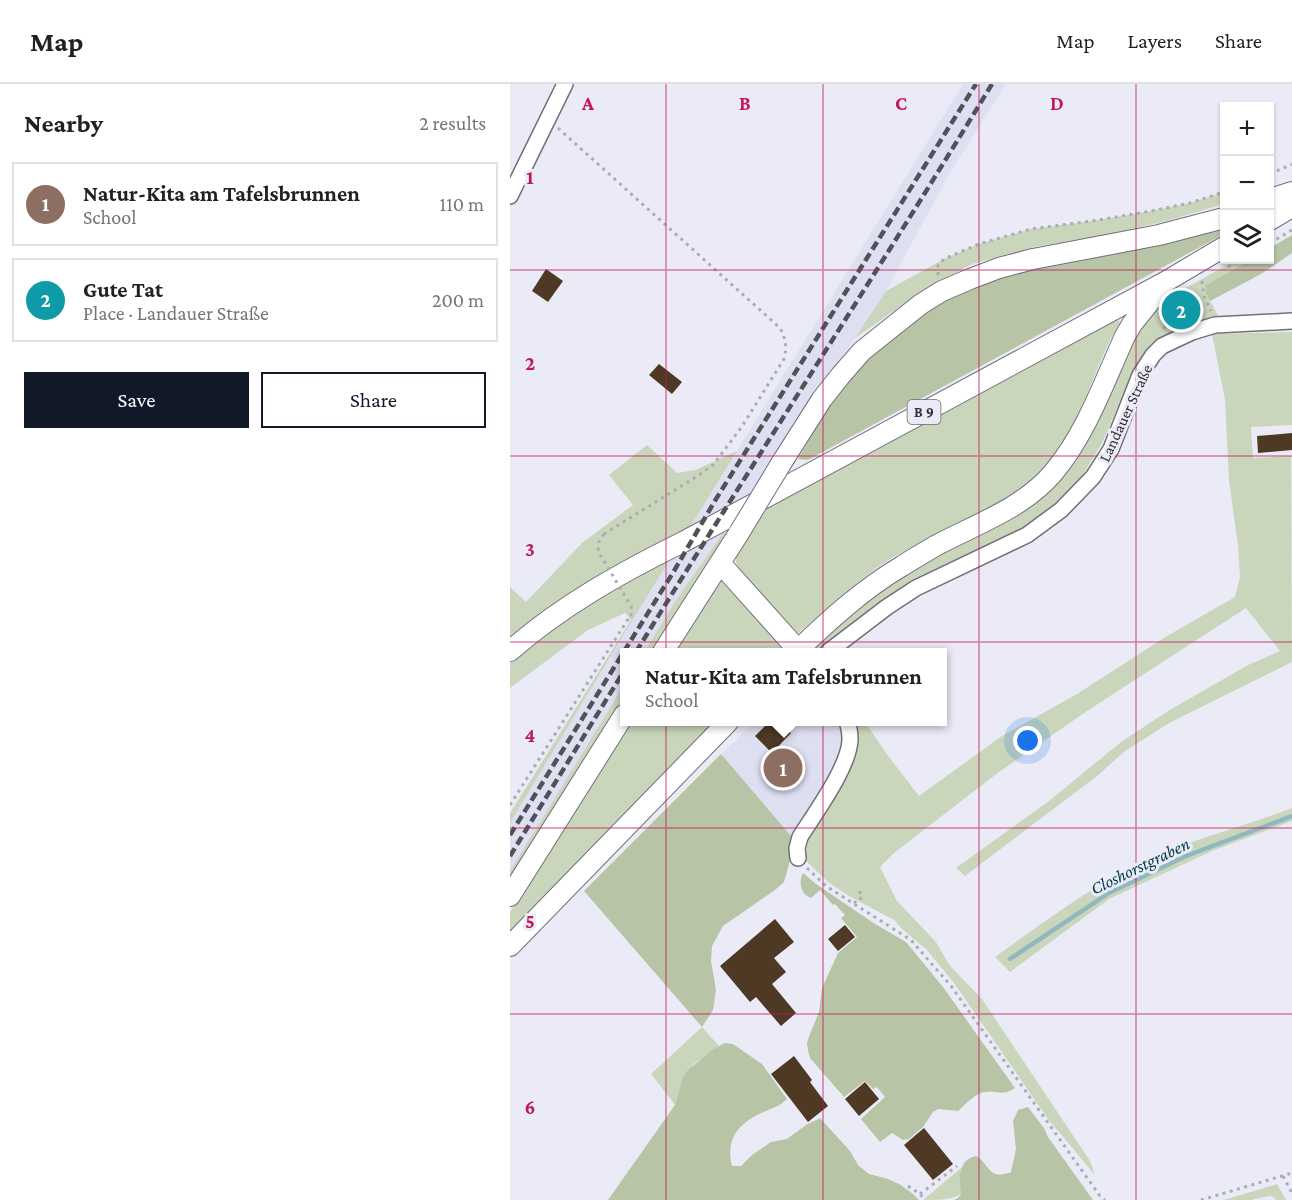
<!DOCTYPE html>
<html lang="en">
<head>
<meta charset="utf-8">
<style>
	body { margin:0; font-family:"Crimson Pro",serif; background:#f2f2f2; color:#202124 }
	.controls { position:absolute; right:18px; top:18px; display:grid; overflow:hidden; border-radius:0px; box-shadow:0 2px 4px #0004 }
	.controls button { width:54px; height:54px; display:grid; place-items:center; padding:0; border:0; border-bottom:2px solid #e0e0e0; background:#fff; color:#202124; font:30px sans-serif }
	.you { position:absolute; left:518px; top:657px; width:21px; height:21px; margin:-15px; border:4px solid #fff; border-radius:50%; background:#1a73e8; box-shadow:0 0 0 9px #1a73e833 }
	.badge { display:grid; place-items:center; width:39px; height:39px; border-radius:50%; background:#111827; color:#fff; font-size:20px; font-weight:700 }
	.pin { position:absolute; translate:-50% -50%; border:3px solid #fff; box-shadow:0 2px 6px #0006 }
	.popup { position:absolute; left:110px; top:564px; width:327px; height:78px; box-sizing:border-box; display:grid; place-content:center; border-radius:0px; background:#fff; filter:drop-shadow(0 2px 4px #0005); font-size:20px; white-space:nowrap; color:#757577 }
	.popup b { font-size:22px; color:#202124 }
	.popup::after { content:''; position:absolute; left:50%; top:100%; margin-left:-12px; border:12px solid transparent; border-top-color:#fff }
	.list { margin:0; padding:0; list-style:none }
	h2 { display:flex; justify-content:space-between; align-items:center; height:78px; margin:0; padding:0 24px; font-size:26px }
	h2 small { font-size:20px; font-weight:400; color:#757577 }
	.list li { display:grid; grid-template-columns:39px 1fr auto; gap:18px; align-items:center; box-sizing:border-box; height:84px; margin:0 12px 12px; padding:0 12px; border:2px solid #e0e0e0; border-radius:0px }
	.list b { display:block; font-size:22px; white-space:nowrap }
	.list p { margin:0; font-size:20px; white-space:nowrap; color:#757577 }
	.list em { font-size:20px; font-style:normal; color:#757577 }
	.actions { display:flex; gap:12px; padding:18px 24px }
	.actions a { flex:1; padding:14px 0; border:2px solid #111827; border-radius:0px; text-align:center; font-size:21px; color:#111827 }
	.actions .main { background:#111827; color:#fff }
	.icon { flex:none; width:33px; height:33px; fill:none; stroke:currentColor; stroke-width:2; stroke-linecap:round; stroke-linejoin:round }
	.map { position:relative; flex:none; width:782px; height:1116px; overflow:hidden }
	header { display:flex; align-items:center; gap:36px; box-sizing:border-box; height:84px; padding:0 30px; background:#fff; border-bottom:2px solid #e0e0e0 }
	header strong { font-size:28px }
	nav { display:flex; gap:33px; margin-inline-start:auto; font-size:21px }
	main { display:flex }
	aside { flex:1; background:#fff }
	.map>svg:first-child { display:block }
</style>
</head>
<body>
<header>
<strong>Map</strong>
<nav><a>Map</a><a>Layers</a><a>Share</a></nav>
</header>
<main>
<aside>
<h2>Nearby<small>2 results</small></h2>
<ul class="list">
<li><span class="badge" style="background:#8d6e63">1</span><div><b>Natur-Kita am Tafelsbrunnen</b><p>School</p></div><em>110 m</em></li>
<li><span class="badge" style="background:#0f9aa8">2</span><div><b>Gute Tat</b><p>Place · Landauer Straße</p></div><em>200 m</em></li>
</ul>
<div class="actions"><a class="main">Save</a><a>Share</a></div>
</aside>
<div class="map">
<svg width="782" height="1116" viewBox="0 0 782 1116">
	<rect width="100%" height="100%" fill="#ebebf7"/>
	<path fill="#dfdff2" d="M453 0H496L441 87 376 207 345 254 256 387 166 516 134 568H114V601L0 787V739L122 537Z
		M245 638H326L331 648 332 659 328 674 319 694 296 732 281 752 211 670Z"/>
	<path fill="#cad6bb" d="M714 108V120L657 137 590 152 524 163 462 180 417 204 345 254 376 207 434 175 469 160 521 145 582 137 641 127 680 119Z
		M726 176H740L696 201V209L711 237 635 272 621 292 592 359 571 394 554 413 536 430 507 449 319 560 307 566 303 564 354 515 539 402 623 250 649 219Z
		M604 233 610 238C580 288 570 352 527 394 521 399 514 403 508 407 471 434 427 449 387 471 350 492 320 523 287 550L234 491C230 486 225 481 226 474 228 461 255 429 264 416Z
		M782 248V341L741 343 743 374 781 372 782 578 661 638 615 667 587 692 455 792 446 784 539 717 611 658 658 627 738 581 770 567 736 524 577 627 489 688 384 769 370 783 387 817 426 858 440 882 472 915 580 1077 585 1091 538 1035 444 899 416 865 393 846 384 836 339 812 318 798 295 776 298 756 346 669 349 646 345 638H355L376 669 409 712 492 652 567 610 657 552 725 513 730 493 728 462 719 396 715 316 702 250Z
		M137 361 167 389 185 386 227 367 122 537 0 739V729L121 536 115 529 78 546 0 604V579L15 567V542L0 554V503L16 518 72 459 123 421 99 391Z
		M213 449 217 450 142 568H134L166 516Z
		M215 496 271 563 273 568H164L208 498Z
		M114 601V614L0 796V787Z
		M120 638H208L0 850V828Z
		M782 724V737L702 767 599 815 500 888 485 873C536 837 586 798 644 773 689 753 736 742 782 724Z
		M192 943 209 962 184 980 172 996 165 1021 141 990Z
		M451 1084C450 1092 452 1104 451 1109 447 1116 423 1116 413 1116Z
		M767 1100 776 1116H766L764 1113 759 1112 741 1116H714Z"/>
	<path fill="#b7c4a5" d="M714 139V150L298 376 288 375 327 308 352 277 424 219 499 188Z
		M782 151V169L751 190 700 217 696 209V201L740 176H760V164Z
		M211 670 281 752V773L274 798 265 806 213 842 202 862 201 877 206 906 203 926 192 943 74 807Z
		M293 789 306 800 365 840 396 858 433 903 505 1004C493 1012 489 1007 476 1008 466 1008 456 1020 448 1027L428 1025 423 1028 413 1043 399 1055 393 1056 382 1049 370 1058 351 1035 375 1013 367 1003 363 1005 355 997 334 1013 300 974 298 967 297 959 300 950 309 928 312 904 328 869 347 853 331 834 335 831 325 820 323 821 310 806 301 814C291 810 288 798 293 789Z
		M215 959 223 960 252 980 277 1015C270 1022 265 1023 256 1027 230 1038 215 1053 222 1082H231L242 1071 261 1058 277 1055 296 1041 310 1034 340 1067 348 1081 359 1090 378 1095 391 1101 403 1110 409 1116H98L165 1021 172 996 176 988 202 966Z
		M518 1023 534 1044 538 1053 583 1116H444C448 1114 449 1114 451 1109 451 1106 450 1102 450 1099 449 1087 453 1074 466 1072 480 1080 478 1097 501 1088L506 1065 503 1037 508 1026Z"/>
	<g fill="none" stroke-linecap="round" stroke-linejoin="round">
		<path stroke="#90b8c1" stroke-width="4.5" d="M500 875 599 809 676 772 782 732"/>
	</g>
	<path fill="#4e3925" d="M36 185 53 197 38 218 22 207Z
		M149 280 172 298 162 310 139 291Z
		M782 349V366L748 369 747 352Z
		M259 638H269L281 649 262 669 245 652Z
		M265 835 284 858 264 874 276 888 262 900 286 929 271 942 246 913 240 918 210 882Z
		M335 841 345 853 328 867 318 855Z
		M284 972 302 996 300 998 318 1022 298 1038 261 990Z
		M355 998 369 1015 349 1032 335 1015Z
		M414 1044 443 1080 423 1096 394 1061Z"/>
	<g fill="none" stroke-linecap="round" stroke-linejoin="round">
		<defs>
			<path id="minor" d="M0 112 55 0
				M318 568 377 523 406 504 517 451 551 426 583 393 601 365 630 291 643 271 652 262 682 248 705 241 782 237
				M288 774 287 764 290 753C305 729 339 683 340 656 340 650 339 643 337 638"/>
			<path id="major" d="M760 115 782 108
				M760 136 782 123
				M272 378 312 315 331 291 352 267 411 220 432 207 460 195 489 184 523 175 649 151 714 134
				M210 479 288 566
				M0 567C51 522 112 488 173 458L655 198 714 163
				M153 568 229 449
				M286 568C318 537 353 505 392 482 403 475 415 468 427 461 467 440 513 424 543 389 576 350 594 298 615 252L622 240 651 204
				M0 812 114 631
				M0 862 218 638"/>
		</defs>
		<use href="#minor" stroke="#70707b" stroke-width="18"/>
		<use href="#major" stroke="#70707b" stroke-width="22"/>
		<path stroke="#acacb5" stroke-width="3" stroke-dasharray="3 4.5" stroke-linecap="butt" d="M48 44 270 244C276 255 277 263 274 275L231 344 203 381 186 393 94 450
			M760 90 782 80
			M760 159 782 146
			M718 183 731 176
			M428 191V182L434 175 469 160 521 145 582 137 641 127 680 119 714 108
			M692 197 694 212 701 227
			M654 245C659 227 665 219 678 206
			M0 721 120 532
			M297 784 316 802 401 856 441 902 590 1112 595 1116
			M344 819 351 815 348 810 354 805
			M773 1092 782 1109
			M398 1102 410 1110 415 1116
			M410 1110 447 1082
			M691 1116 782 1089"/>
		<use href="#minor" stroke="#fff" stroke-width="15"/>
		<use href="#major" stroke="#fff" stroke-width="20"/>
		<path stroke="#515157" stroke-width="4.5" stroke-dasharray="9 4.5" stroke-linecap="butt" d="M126 568C243 378 366 191 482 0
			M0 751 164 487 206 415 466 0
			M0 772 114 587"/>
		<defs>
			<path id="major-bridge" d="M229 449 272 378"/>
		</defs>
		<use href="#major-bridge" stroke="#70707b" stroke-width="22" stroke-linecap="butt"/>
		<path stroke="#acacb5" stroke-width="3" stroke-dasharray="3 4.5" stroke-linecap="butt" d="M94 450 89 458 88 467 121 522 122 529 120 532"/>
		<use href="#major-bridge" stroke="#fff" stroke-width="20"/>
	</g>
	<path fill="none" stroke="#c2185b" stroke-width="1.5" stroke-opacity="0.55" d="M156 0V1116M313 0V1116M469 0V1116M626 0V1116M0 186H782M0 372H782M0 558H782M0 744H782M0 930H782"/>
	<g text-anchor="middle" stroke-width="6" stroke-linejoin="round" paint-order="stroke">
		<rect fill="#ebebf7" stroke="#696970" stroke-width="1.5" x="397.5" y="316" width="33" height="24" rx="4.5"/>
		<g font-size="15" font-weight="bold" fill="#313136">
			<text x="414" y="333">B 9</text>
		</g>
		<g font-size="16" fill="#313136" stroke="#ebebf7">
			<text transform="translate(615 329) rotate(-65)" y="6">Landauer Straße</text>
		</g>
		<g font-size="18" font-style="italic" fill="#003d48" stroke="#ebebf7">
			<text transform="translate(630 782) rotate(-26)" y="6">Closhorstgraben</text>
		</g>
	</g>
	<g font-size="20" text-anchor="middle" font-weight="bold" fill="#c2185b" stroke="#ebebf7" stroke-width="6" stroke-linejoin="round" paint-order="stroke">
		<text x="78" y="26">A</text>
		<text x="235" y="26">B</text>
		<text x="391" y="26">C</text>
		<text x="547" y="26">D</text>
		<text x="20" y="100">1</text>
		<text x="20" y="286">2</text>
		<text x="20" y="472">3</text>
		<text x="20" y="658">4</text>
		<text x="20" y="844">5</text>
		<text x="20" y="1030">6</text>
	</g>
</svg>
<div class="controls">
<button>+</button>
<button>−</button>
<button><svg class="icon" aria-label="layers" viewBox="0 0 24 24"><path d="M12 4l9 5-9 5-9-5zM3 14l9 5 9-5"/></svg></button>
</div>
<div class="you"></div>
<div class="pin badge" style="left:273px;top:684px;background:#8d6e63">1</div>
<div class="popup"><b>Natur-Kita am Tafelsbrunnen</b>School</div>
<div class="pin badge" style="left:671px;top:226px;background:#0f9aa8">2</div>
</div>
</main>
</body>
</html>
